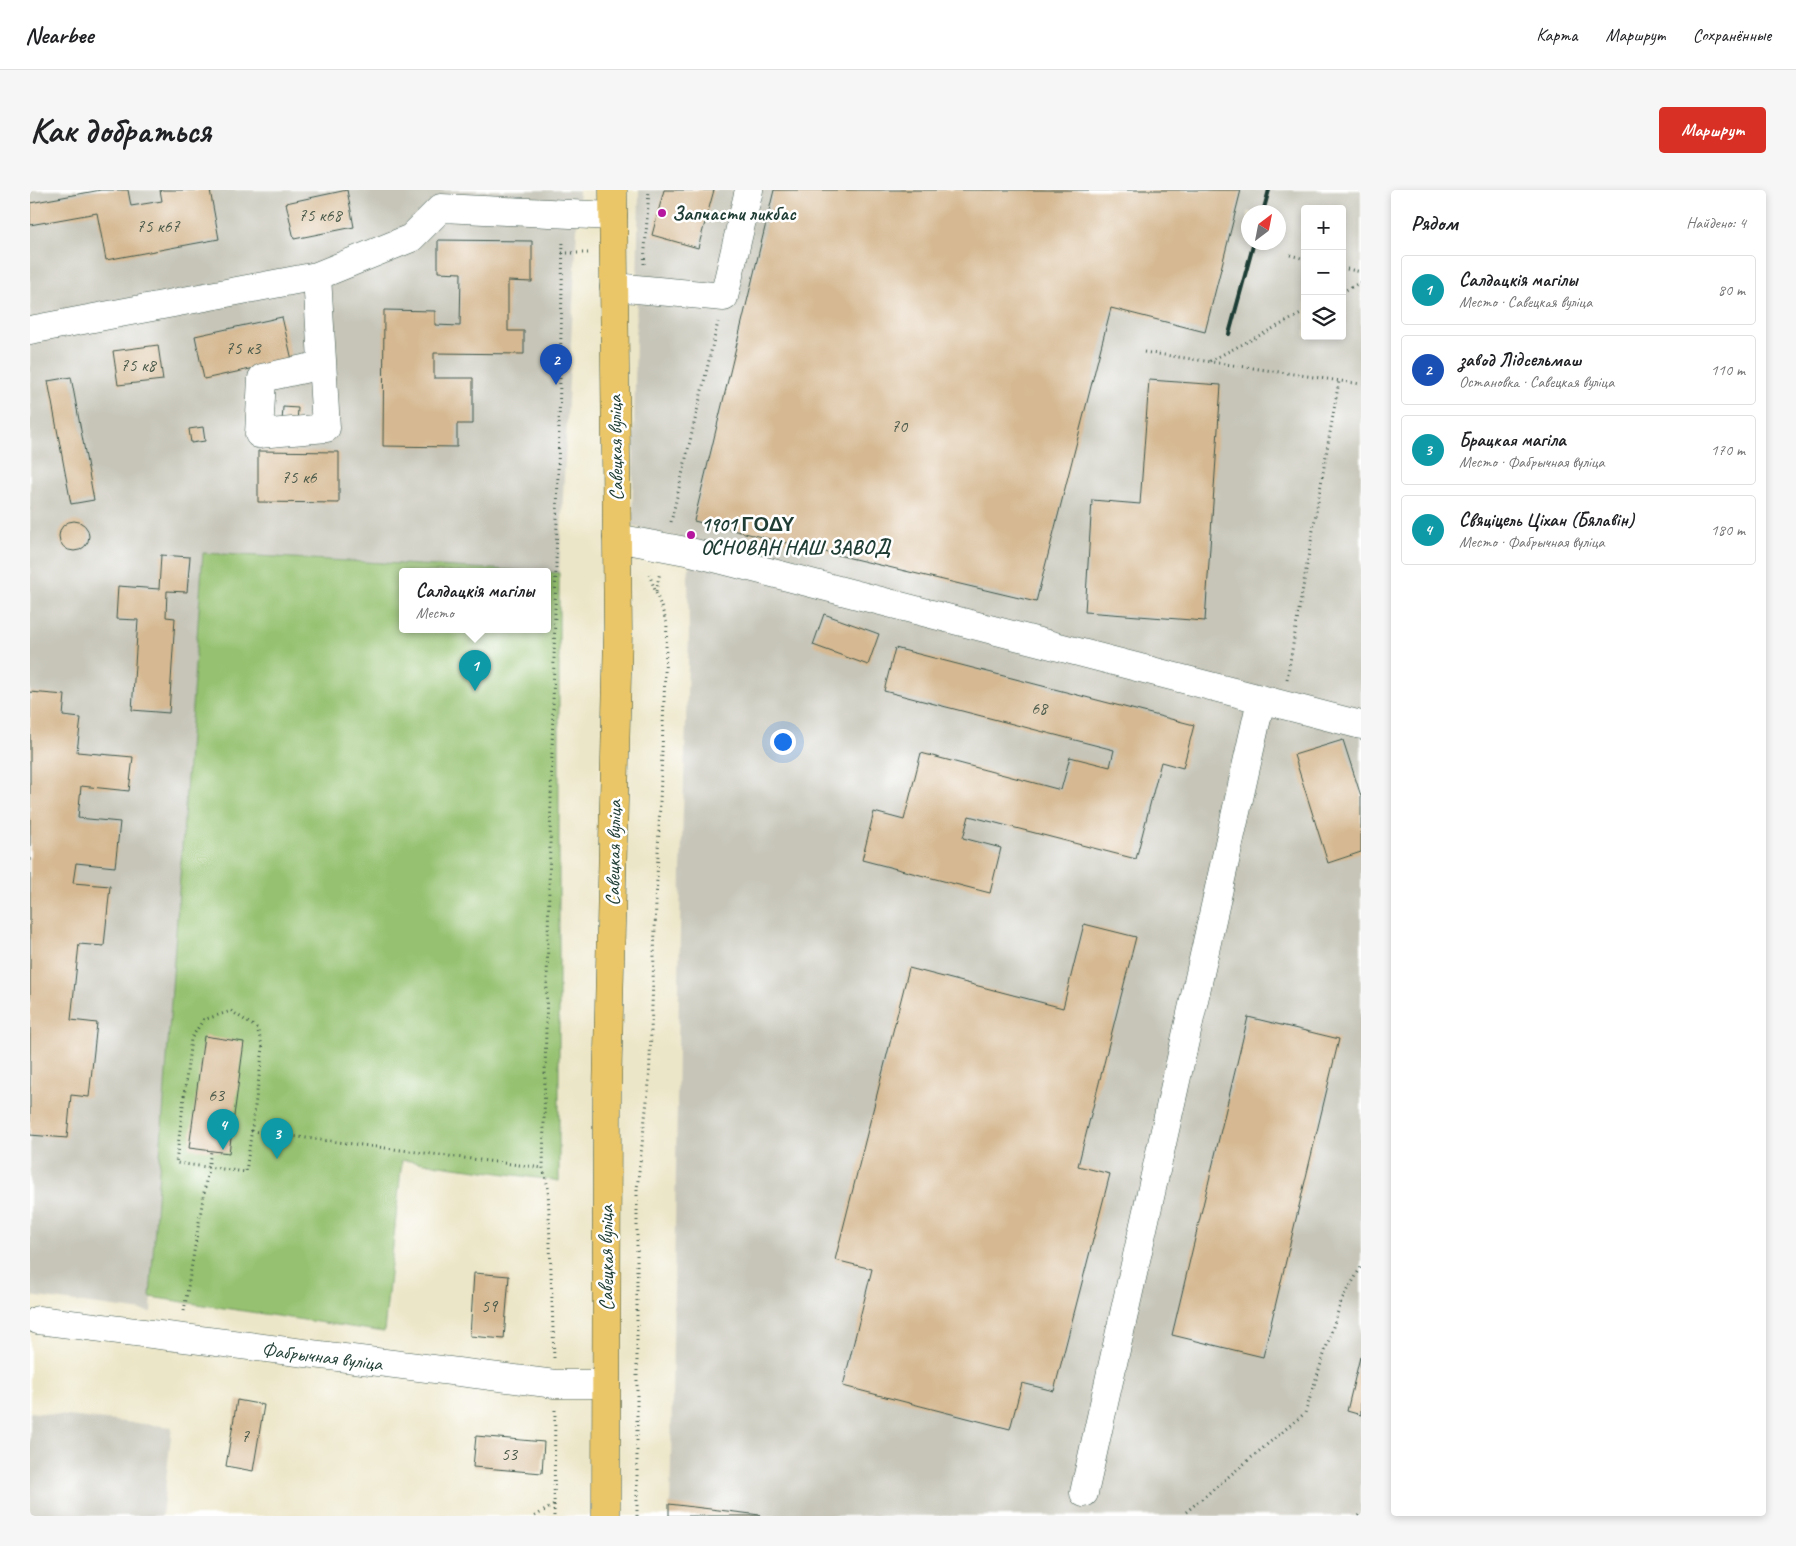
<!DOCTYPE html>
<html lang="ru">
<head>
<meta charset="utf-8">
<style>
	body { margin:0; font-family:Caveat,sans-serif; background:#f6f6f6; color:#202124 }
	.controls { position:absolute; right:15px; top:15px; display:grid; overflow:hidden; border-radius:5px; box-shadow:0 2px 8px #0003 }
	.controls button { width:45px; height:45px; display:grid; place-items:center; padding:0; border:0; border-bottom:1px solid #e0e0e0; background:#fff; color:#202124; font:25px sans-serif }
	.compass { position:absolute; left:1211px; top:15px; width:45px; height:45px; border-radius:50%; background:#fff; box-shadow:0 2px 8px #0003; rotate:32deg }
	.you { position:absolute; left:752px; top:551px; width:18px; height:18px; margin:-12px; border:4px solid #fff; border-radius:50%; background:#1a73e8; box-shadow:0 0 0 8px #1a73e833 }
	.badge { display:grid; place-items:center; width:32px; height:32px; border-radius:50%; background:#d93025; color:#fff; font-size:16px; font-weight:700 }
	.pin { position:absolute; translate:-50% -41px; filter:drop-shadow(0 1px 2px #0008) }
	.pin::after { content:''; position:absolute; top:26px; width:18px; height:15px; background:inherit; clip-path:polygon(0 0,100% 0,50% 100%) }
	.popup { position:absolute; left:369px; top:378px; width:152px; height:65px; box-sizing:border-box; display:grid; place-content:center; border-radius:5px; background:#fff; filter:drop-shadow(0 1px 4px #0005); font-size:16px; white-space:nowrap; color:#757577 }
	.popup b { font-size:19px; color:#202124 }
	.popup::after { content:''; position:absolute; left:50%; top:100%; margin-left:-10px; border:10px solid transparent; border-top-color:#fff }
	.list { margin:0; padding:0; list-style:none }
	h2 { display:flex; justify-content:space-between; align-items:center; height:65px; margin:0; padding:0 20px; font-size:21px }
	h2 small { font-size:16px; font-weight:400; color:#757577 }
	.list li { display:grid; grid-template-columns:32px 1fr auto; gap:15px; align-items:center; box-sizing:border-box; height:70px; margin:0 10px 10px; padding:0 10px; border:1px solid #e0e0e0; border-radius:5px }
	.list b { display:block; font-size:19px; white-space:nowrap }
	.list p { margin:0; font-size:16px; white-space:nowrap; color:#757577 }
	.list em { font-size:16px; font-style:normal; color:#757577 }
	.icon { flex:none; width:28px; height:28px; fill:none; stroke:currentColor; stroke-width:2; stroke-linecap:round; stroke-linejoin:round }
	.map { position:relative; flex:none; width:1331px; height:1326px; overflow:hidden; border-radius:5px }
	header { display:flex; align-items:center; gap:30px; box-sizing:border-box; height:70px; padding:0 25px; background:#fff; border-bottom:1px solid #e0e0e0 }
	header strong { font-size:24px }
	nav { display:flex; gap:28px; margin-inline-start:auto; font-size:18px }
	.intro { display:flex; align-items:center; justify-content:space-between; box-sizing:border-box; height:120px; padding:0 30px }
	h1 { margin:0; font-size:35px }
	.button { padding:12px 22px; border-radius:5px; background:#d93025; color:#fff; font-size:18px; font-weight:700 }
	main { display:flex; gap:30px; padding:0 30px }
	aside { flex:1; background:#fff; border-radius:5px; box-shadow:0 2px 8px #0003 }
	.map>svg:first-child { display:block }
</style>
</head>
<body>
<header>
<strong>Nearbee</strong>
<nav><a>Карта</a><a>Маршрут</a><a>Сохранённые</a></nav>
</header>
<div class="intro"><h1>Как добраться</h1><a class="button">Маршрут</a></div>
<main>
<div class="map">
<svg width="1331" height="1326" viewBox="0 0 1331 1326">
	<rect width="100%" height="100%" fill="#fff"/>
	<filter id="ink" filterUnits="userSpaceOnUse"><feTurbulence type="fractalNoise" baseFrequency=".02" numOctaves="2"/><feDisplacementMap in="SourceGraphic" scale="10" xChannelSelector="R" yChannelSelector="G"/><feConvolveMatrix kernelMatrix="1 2 1 2 8 2 1 2 1" color-interpolation-filters="sRGB"/></filter>
	<filter id="wash" filterUnits="userSpaceOnUse"><feTurbulence type="fractalNoise" baseFrequency=".0096" numOctaves="4" result="noise"/><feDisplacementMap in="SourceGraphic" scale="20" xChannelSelector="R" yChannelSelector="G"/><feGaussianBlur stdDeviation="1.12" result="paint"/><feColorMatrix in="noise" values="0 0 0 0 0 0 0 0 0 0 0 0 0 0 0 0 0 1.4 0 .05"/><feComposite in="paint" operator="in"/></filter>
	<g filter="url(#wash)">
		<rect width="100%" height="100%" fill="#ece6c8"/>
		<path fill="#c6c5b8" fill-rule="evenodd" d="M0 0H549L529 383 173 363 121 1122 0 1106Z
			M609 0H1331V1326H640L651 679 659 445 658 387 662 351 602 336ZM1275 19H1312V146H1275ZM1218 22H1248V52H1218Z
			M0 1222 142 1237 132 1326H0Z"/>
		<path fill="#95c16f" stroke="#5a7f52" d="M173 363 514 382H372V440H518V382L529 383V991L372 970 354 1142 120 1107Z"/>
		<g id="blocks">
			<path fill="#d6b993" d="M71 0H98L101 16 132 11 130 0H180L189 49 76 70 67 23 0 35V13Z
				M317 0 324 37 264 49 256 13Z
				M634 0H684L668 58 622 45Z
				M744 0H1211L1175 142 1081 118 1006 412 664 331Z
				M408 50 502 51V92L478 91V141H494V164L404 163V188H443V234H427V257L353 256 354 120 405 121V135L430 136 431 83 408 82Z
				M252 127 262 170 174 189 165 146Z
				M128 155 133 190 88 195 83 161Z
				M41 187 64 310 41 314 18 191Z
				M1119 190 1191 195 1175 431 1055 422 1062 310 1110 314Z
				M253 217 268 218 267 233 252 232Z
				M173 237 175 251 161 253 159 239Z
				M228 261 309 262V313L228 312Z
				M29 346a15 15 0 1 1 30 0a15 15 0 1 1-30 0Z
				M131 365 160 367 157 402 137 401 136 427 145 428 139 523 102 520 108 430 86 429 88 396 129 399Z
				M794 424 849 444 838 475 783 455Z
				M865 458 1164 535 1153 578 1131 572 1106 669 939 626 933 648 971 658 960 703 832 670 844 622 874 630 891 563 1031 600 1040 567 1080 577 1084 560 854 501Z
				M0 502 35 505 33 526 51 528 47 562 103 567 99 601 51 596 48 628 90 632 85 677 46 673 43 693 80 696 74 756 49 754 41 830 67 833 59 907 41 905 37 948 0 945Z
				M1313 550 1331 606V662L1298 673 1264 565Z
				M1054 734 1106 747 1048 976 1080 984 1024 1201 992 1193 980 1239 813 1196 842 1079 805 1070 879 778 1033 818Z
				M1218 827 1309 849 1233 1167 1142 1145Z
				M174 846 214 852 199 963 159 958Z
				M444 1083 479 1086 474 1149 440 1146Z
				M1330 1167H1331V1225L1317 1221Z
				M207 1210 234 1215 223 1281 196 1276Z
				M446 1246 514 1252 512 1283 443 1277Z
				M639 1314 730 1325V1326H639Z"/>
		</g>
	</g>
	<g filter="url(#ink)">
		<use href="#blocks" fill-opacity="0" stroke="#3e564a" stroke-width="1"/>
		<g fill="none" stroke-linecap="round" stroke-linejoin="round">
			<defs>
				<path id="minor" d="M287 86 296 238 229 244 232 188 292 175
					M584 97 694 107 719 0
					M0 140 287 86 381 48 411 18 583 26
					M587 348 661 362 1331 535
					M8 1130 525 1194H576
					M1054 1303 1231 510"/>
				<path id="major" d="M576 1326 577 902 588 443 583 0"/>
			</defs>
			<use href="#minor" stroke="#3e564a" stroke-width="29"/>
			<use href="#major" stroke="#3e564a" stroke-width="29"/>
			<path stroke="#3e564a" stroke-width="3" stroke-dasharray="1 4" stroke-linecap="butt" d="M532 63H559
				M1260 65 1275 69
				M614 74 619 0
				M1312 78 1331 82
				M1312 102 1331 92
				M1114 162 1331 194
				M1180 171 1275 122
				M641 332 688 132
				M626 401 630 382
				M1257 489 1309 191
				M201 821 227 838 233 858 216 982 146 973 161 849 173 830Z
				M221 941 513 978
				M154 1121 181 961
				M524 1168 518 997 513 978 533 50
				M1156 1322 1275 1223 1311 1112 1331 1077
				M505 1326 524 1315
				M524 1326 525 1219
				M607 1326V999L619 893 637 433 618 381
				M1328 1326 1331 1323"/>
			<use href="#minor" stroke="#fff" stroke-width="28"/>
			<use href="#major" stroke="#eac669" stroke-width="28"/>
			<path stroke="#1f3d34" stroke-width="4" d="M1233 22 1239 0
				M1199 144 1224 52"/>
		</g>
	</g>
	<g fill="#b5179e" stroke="#fff" stroke-width="2">
		<circle cx="632" cy="23" r="5"/>
		<circle cx="661" cy="345" r="5"/>
	</g>
	<g text-anchor="middle" stroke-width="5" stroke-linejoin="round" paint-order="stroke">
		<g font-size="18" fill="#4d5c4c">
			<text x="290" y="31">75 к68</text>
			<text x="128" y="42">75 к67</text>
			<text x="213" y="164">75 к3</text>
			<text x="108" y="181">75 к8</text>
			<text x="869" y="242">70</text>
			<text x="269" y="293">75 к6</text>
			<text x="1009" y="524">68</text>
			<text x="186" y="911">63</text>
			<text x="459" y="1122">59</text>
			<text x="215" y="1252">7</text>
			<text x="479" y="1270">53</text>
		</g>
		<g font-size="20" font-weight="bold" fill="#1f3d34" stroke="#fff" text-anchor="start">
			<text x="642" y="30">Запчасти ликбас</text>
			<text x="671" y="341">1901 ΓΟΔΥ<tspan x="671" dy="23">ОСНОВАН НАШ ЗАВОД</tspan></text>
		</g>
		<g font-size="20" fill="#1f3d34" stroke="#fff">
			<text transform="translate(585 258) rotate(-91)" y="7">Савецкая вуліца</text>
			<text transform="translate(583 663) rotate(-89)" y="7">Савецкая вуліца</text>
			<text transform="translate(576 1068) rotate(-90)" y="7">Савецкая вуліца</text>
			<text transform="translate(292 1166) rotate(7)" y="7">Фабрычная вуліца</text>
		</g>
	</g>
</svg>
<div class="controls">
<button>+</button>
<button>−</button>
<button><svg class="icon" aria-label="layers" viewBox="0 0 24 24"><path d="M12 4l9 5-9 5-9-5zM3 14l9 5 9-5"/></svg></button>
</div>
<svg class="compass" viewBox="-18 -18 36 36"><path d="M0-13l5 13h-10z" fill="#e53935"/><path d="M0 13l5-13h-10z" fill="#757577"/></svg>
<div class="you"></div>
<div class="pin badge" style="left:445px;top:501px;background:#0f9aa8">1</div>
<div class="popup"><b>Салдацкія магілы</b>Место</div>
<div class="pin badge" style="left:526px;top:195px;background:#1a4fb4">2</div>
<div class="pin badge" style="left:247px;top:969px;background:#0f9aa8">3</div>
<div class="pin badge" style="left:193px;top:960px;background:#0f9aa8">4</div>
</div>
<aside>
<h2>Рядом<small>Найдено: 4</small></h2>
<ul class="list">
<li><span class="badge" style="background:#0f9aa8">1</span><div><b>Салдацкія магілы</b><p>Место · Савецкая вуліца</p></div><em>80 m</em></li>
<li><span class="badge" style="background:#1a4fb4">2</span><div><b>завод Лідсельмаш</b><p>Остановка · Савецкая вуліца</p></div><em>110 m</em></li>
<li><span class="badge" style="background:#0f9aa8">3</span><div><b>Брацкая магіла</b><p>Место · Фабрычная вуліца</p></div><em>170 m</em></li>
<li><span class="badge" style="background:#0f9aa8">4</span><div><b>Свяціцель Ціхан (Бялавін)</b><p>Место · Фабрычная вуліца</p></div><em>180 m</em></li>
</ul>
</aside>
</main>
</body>
</html>
